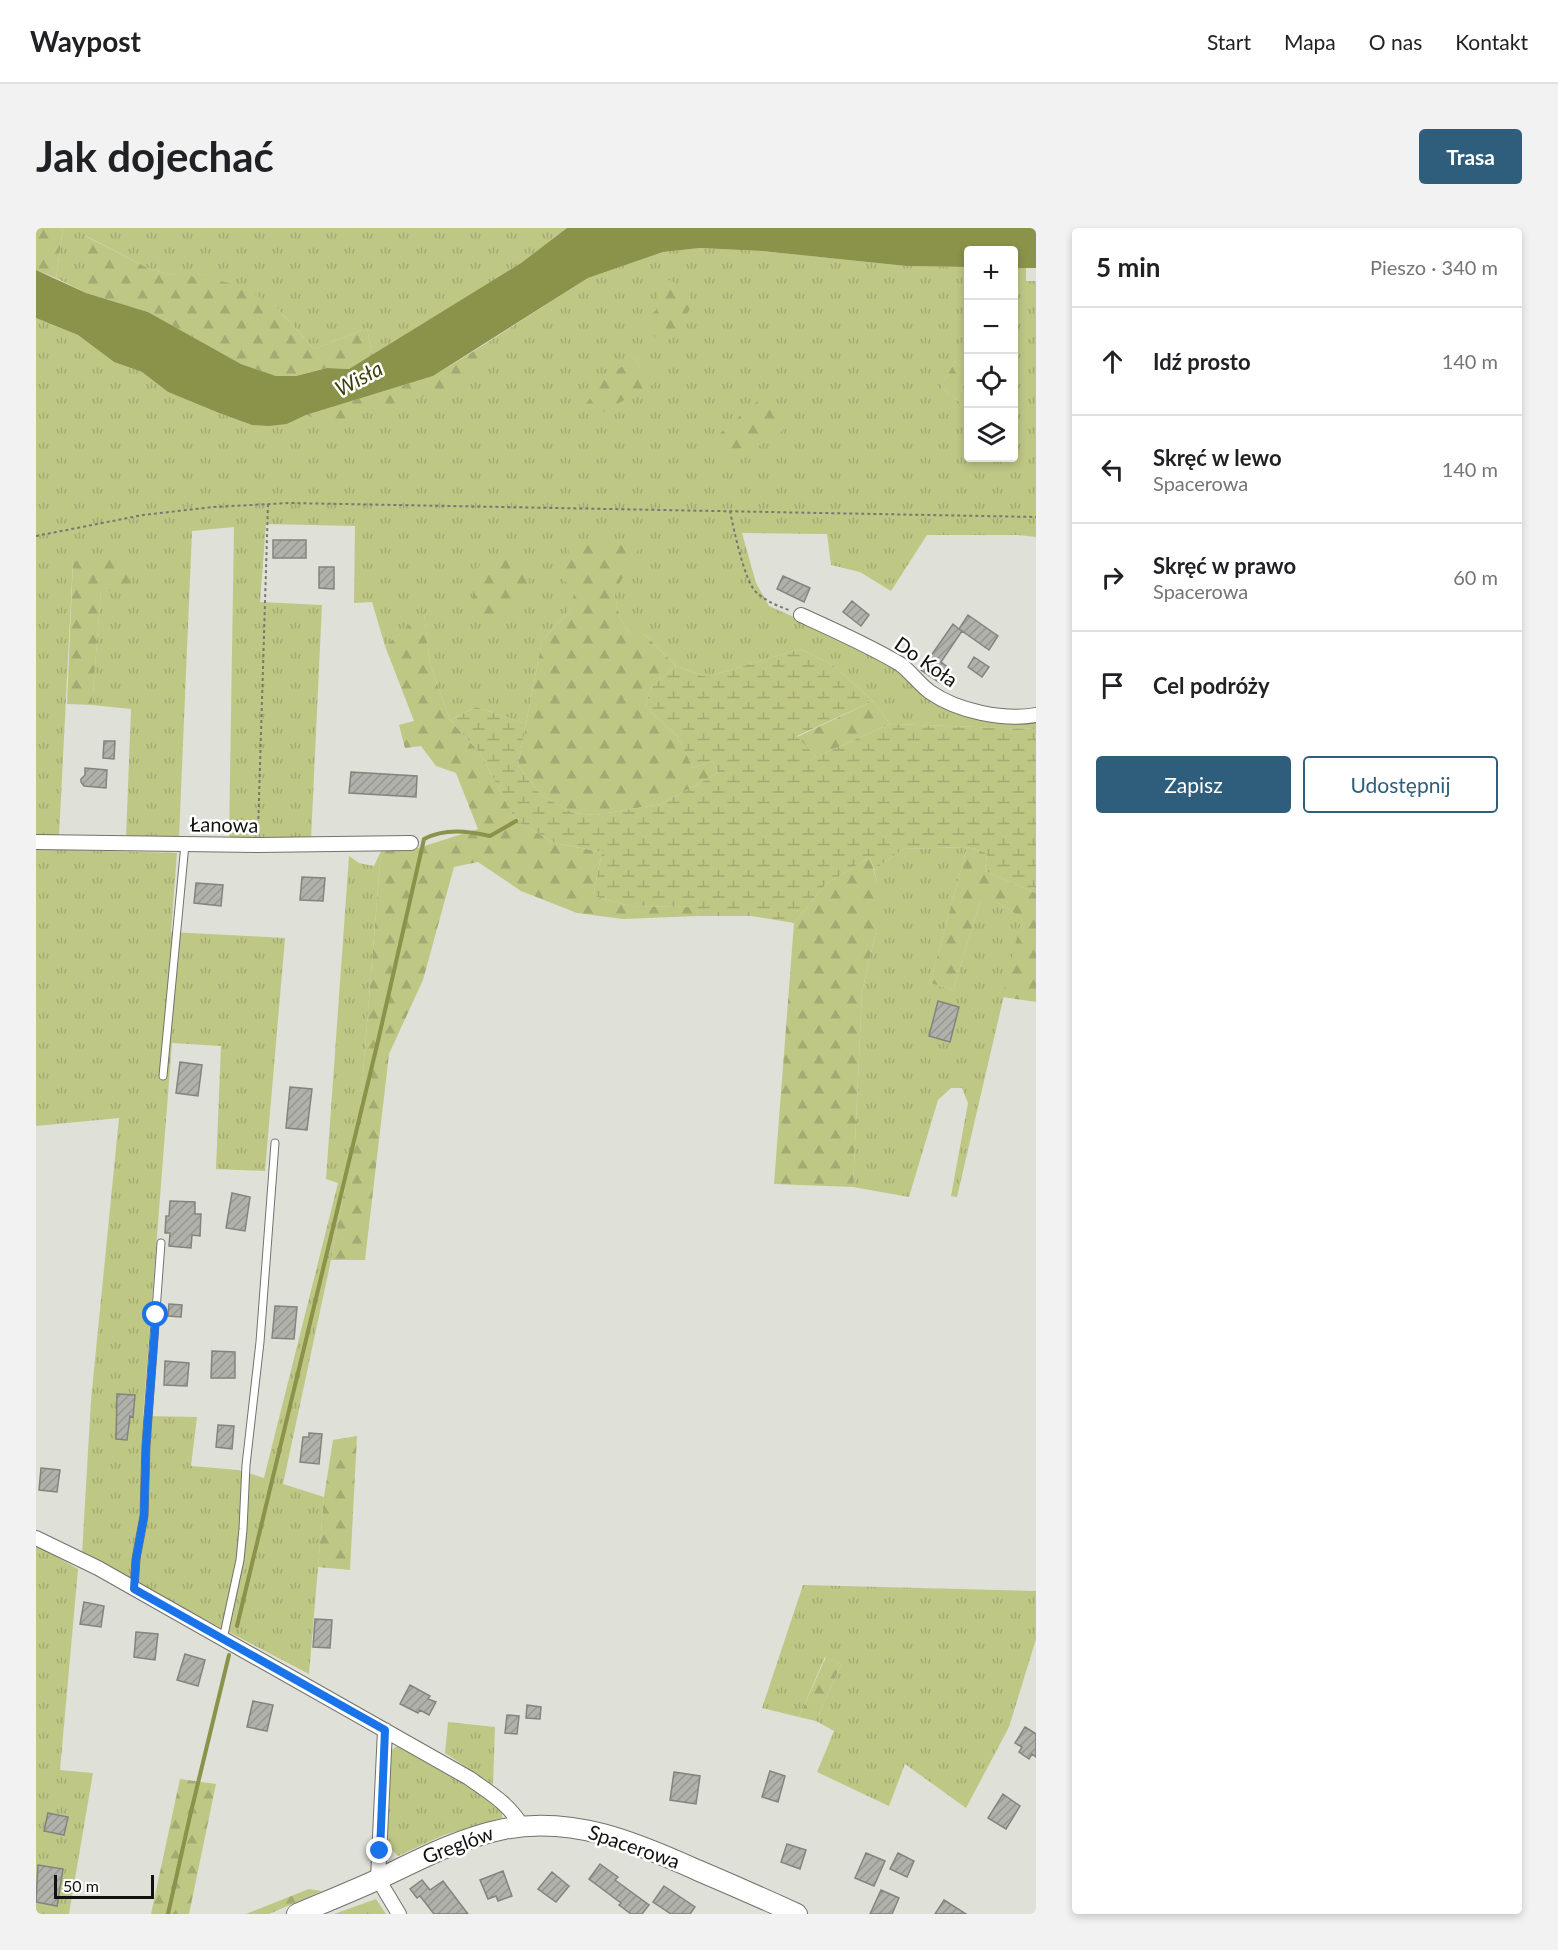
<!DOCTYPE html>
<html lang="pl">
<head>
<meta charset="utf-8">
<style>
	body { margin:0; font-family:Lato,sans-serif; background:#f2f2f2; color:#202124 }
	.controls { position:absolute; right:18px; top:18px; display:grid; overflow:hidden; border-radius:6px; box-shadow:0 3px 9px #0003 }
	.controls button { width:54px; height:54px; display:grid; place-items:center; padding:0; border:0; border-bottom:2px solid #e0e0e0; background:#fff; color:#202124; font:30px sans-serif }
	.scale { position:absolute; left:18px; bottom:15px; width:100px; box-sizing:border-box; padding-left:6px; border:3px solid #121210; border-top:0; font-size:16px; line-height:21px; white-space:nowrap; color:#121210; -webkit-text-stroke:4px #fff; paint-order:stroke }
	.stop { position:absolute; width:18px; height:18px; margin:-14px; border:4px solid #1a73e8; border-radius:50%; background:#fff }
	.stop.end { background:#1a73e8; border-color:#fff; box-shadow:0 2px 6px #0008 }
	.list { margin:0; padding:0; list-style:none }
	h2 { display:flex; justify-content:space-between; align-items:center; height:78px; margin:0; padding:0 24px; font-size:26px }
	h2 small { font-size:20px; font-weight:400; color:#757577 }
	.list li { display:grid; grid-template-columns:39px 1fr auto; gap:18px; align-items:center; box-sizing:border-box; height:108px; padding:0 24px; border-top:2px solid #e0e0e0 }
	.list b { display:block; font-size:22px; white-space:nowrap }
	.list p { margin:0; font-size:20px; white-space:nowrap; color:#757577 }
	.list em { font-size:20px; font-style:normal; color:#757577 }
	.actions { display:flex; gap:12px; padding:18px 24px }
	.actions a { flex:1; padding:14px 0; border:2px solid #2e5e7c; border-radius:6px; text-align:center; font-size:21px; color:#2e5e7c }
	.actions .main { background:#2e5e7c; color:#fff }
	.icon { flex:none; width:33px; height:33px; fill:none; stroke:currentColor; stroke-width:2; stroke-linecap:round; stroke-linejoin:round }
	.map { position:relative; flex:none; width:1000px; height:1686px; overflow:hidden; border-radius:6px }
	header { display:flex; align-items:center; gap:36px; box-sizing:border-box; height:84px; padding:0 30px; background:#fff; border-bottom:2px solid #e0e0e0 }
	header strong { font-size:28px }
	nav { display:flex; gap:33px; margin-inline-start:auto; font-size:21px }
	.intro { display:flex; align-items:center; justify-content:space-between; box-sizing:border-box; height:144px; padding:0 36px }
	h1 { margin:0; font-size:42px }
	.button { padding:15px 27px; border-radius:6px; background:#2e5e7c; color:#fff; font-size:21px; font-weight:700 }
	main { display:flex; gap:36px; padding:0 36px }
	aside { flex:1; background:#fff; border-radius:6px; box-shadow:0 3px 9px #0003 }
	.map>svg:first-child { display:block }
</style>
</head>
<body>
<header>
<strong>Waypost</strong>
<nav><a>Start</a><a>Mapa</a><a>O nas</a><a>Kontakt</a></nav>
</header>
<div class="intro"><h1>Jak dojechać</h1><a class="button">Trasa</a></div>
<main>
<div class="map">
<svg width="1000" height="1686" viewBox="0 0 1000 1686">
	<defs>
		<pattern id="grass-tufts" width="24" height="20" patternUnits="userSpaceOnUse" patternTransform="scale(1.5)"><rect width="24" height="20" fill="#bfc785"/><path d="M3 7l-1-3M5 7V3M7 7l1-3M15 17l-1-3M17 17v-4M19 17l1-3" fill="none" stroke="#a3aa72"/></pattern>
		<pattern id="forest-firs" width="22" height="20" patternUnits="userSpaceOnUse" patternTransform="scale(1.5)"><rect width="22" height="20" fill="#bfc785"/><path d="M5 1l3.5 6h-7zM16 11l3.5 6h-7z" fill="#a3aa72"/></pattern>
		<pattern id="wetland-marsh" width="20" height="14" patternUnits="userSpaceOnUse" patternTransform="scale(1.5)"><rect width="20" height="14" fill="#bfc785"/><path d="M1 5h8M5 5V1M11 12h8M15 12V8" fill="none" stroke="#a3aa72"/></pattern>
		<pattern id="building-hatch" width="6" height="6" patternUnits="userSpaceOnUse" patternTransform="scale(1.5)"><rect width="6" height="6" fill="#b0b1aa"/><path d="M-1 1l2-2M0 6l6-6M5 7l2-2" fill="none" stroke="#969791"/></pattern>
	</defs>
	<rect width="100%" height="100%" fill="#dfe0d8"/>
	<path fill="url(#grass-tufts)" fill-rule="evenodd" d="M27 0H531L485 35 336 127 331 100 278 121 239 78 139 47 116 42 50 8V65L20 50Z
		M664 20 726 23 870 38 932 39V146L919 133 905 159 932 181 933 230H978V40H990V53H1000V309L982 307H891L855 363 824 344 795 337 791 306 706 305 720 355 733 378 823 418 861 442 888 466 913 482 978 494 1000 492V501L854 496 837 473 797 437 764 421 671 449 640 438 608 406H594L584 390 578 365 541 361 532 384 506 413 490 496 440 479 414 492 394 436 388 385 349 418 336 374 318 375 319 298 230 296 224 374 286 377 275 611H193L198 299 156 303 143 610H90L95 481 56 477 65 362 37 333 23 608H0V90L42 107 78 134 106 144 132 164 183 185 216 197 251 196 270 187 291 195 445 134 446 118 552 50 627 24ZM599 131 616 156 556 189Z
		M931 619 894 755 917 762 944 674H961L986 690 921 969 915 968 932 875 926 860H915L902 872 873 969 817 959 826 764 841 699V654L838 642 867 621Z
		M0 621 141 625 135 704 249 710 229 943 180 941 185 818 136 815 107 1188 161 1189 155 1238 202 1242 228 1250 302 955 290 951 313 628 323 635 338 638 345 623 324 882 295 1032 247 1256 288 1269 273 1446 46 1327 55 1172 83 890 0 898Z
		M0 1317 42 1341 24 1542 57 1545 33 1686H0Z
		M767 1357 1000 1363V1411L973 1499 930 1580 869 1536 853 1578 781 1544 798 1503 780 1493 805 1436 789 1429 763 1489 726 1480Z
		M412 1494 459 1499 457 1557 409 1525Z
		M359 1519H370L430 1552 466 1582V1590L408 1607 362 1628 354 1620H349L352 1527Z
		M340 1671 350 1686H298Z"/>
	<path fill="url(#forest-firs)" d="M0 0H27L20 50 0 42Z
		M49 8 116 42 139 47 172 50 205 58 239 78 278 121 331 100 336 127 313 141 291 140 260 148H240L205 136 112 84 50 65Z
		M633 52 653 62 655 79 642 102 621 111 606 95 620 82 622 57Z
		M446 118V134L410 162 291 196 270 187 397 148Z
		M599 131 617 156 556 190 546 181 572 147Z
		M919 133 932 146V181L905 159Z
		M728 167 748 202 719 220 681 221 679 210Z
		M536 311 607 313 578 365 584 390 594 406H608L640 438 616 458 609 478 642 509 657 540 677 533 682 545 625 576 559 587 537 585 505 567 482 537 506 413 532 384 540 361 526 351Z
		M448 327 497 331 490 366 468 394 437 388V353Z
		M92 331 94 362 65 363 56 477 31 476 37 333Z
		M388 384 394 436 414 492 444 525 480 593 519 615 566 624 557 668 594 678 661 679 662 688 587 691 541 685 485 663 442 634 418 639 387 752 353 826 329 1032H295L324 882 345 623 379 621 442 601 420 545 400 538 385 518 369 520 363 497 378 493 349 418Z
		M837 473 854 496 780 529 761 509Z
		M931 619 951 625 949 643 1000 665V774L966 769 986 690 961 674H944L917 762 894 755Z
		M834 629 841 654V699L826 764 817 959 738 956 758 695 790 656Z
		M321 1208 314 1342 282 1339 288 1269 297 1212Z
		M790 1429 805 1436 780 1493 763 1489Z
		M144 1551 180 1556 153 1686H115Z
		M273 1661 286 1663 233 1686H210Z"/>
	<path fill="url(#wetland-marsh)" d="M764 421 797 437 837 473 761 508 780 529 854 496 1000 501V665L949 643 951 625 931 619 867 621 838 642 834 629 790 656 758 695 715 688H662L661 679 594 678 557 668 566 624 519 615 480 593 444 525 414 492 440 479 490 496 482 537 505 567 537 585 559 587 625 576 682 545 677 533 657 540 642 509 609 478 616 458 640 438 671 449Z"/>
	<path fill="#8b924a" d="M531 0H1000V40H978V22H933L932 39 870 38 726 23 664 20 627 24 552 50 397 148 270 187 251 196 233 198 216 197 183 185 132 164 106 144 78 134 42 107 0 90V42L50 65 112 84 205 136 240 148H260L291 140 313 141 485 35Z"/>
	<g fill="none" stroke-linecap="round" stroke-linejoin="round">
		<path stroke="#8b924a" stroke-width="4" d="M201 1398 342 813 388 611C409 600 432 603 454 608L480 593
			M132 1686 154 1588 193 1427"/>
	</g>
	<path fill="url(#building-hatch)" stroke="#83847d" stroke-width="1.5" d="M237 312H270V330H237Z
		M283 339H298V361L283 360Z
		M747 348 774 360 768 374 741 361Z
		M816 373 833 387 825 398 807 384Z
		M932 387 962 408 953 422 923 401 926 403 905 434 914 441 904 455 885 442 917 396 923 401Z
		M938 429 953 439 946 449 932 439Z
		M68 513H79L78 531 67 530Z
		M49 540 71 542 70 560 48 558 45 554V551L49 547Z
		M315 544 381 548 380 569 313 565Z
		M266 649 289 650 287 673 264 672Z
		M160 655 187 657 185 678 158 675Z
		M902 773 923 779 914 814 893 808Z
		M144 834 166 837 162 868 140 865Z
		M254 859 276 861 271 902 250 900Z
		M196 965 214 969 209 1003 190 1000Z
		M134 973 159 974V986H165L164 1008 156 1007 155 1020 133 1018 134 1005H129L130 988H133Z
		M133 1076 146 1077 145 1089 132 1088Z
		M239 1078 261 1079 258 1111 236 1110Z
		M176 1123 199 1124V1150H175Z
		M129 1133 153 1135 151 1158 128 1157Z
		M81 1166 99 1167 97 1189 94 1188 91 1212 80 1211Z
		M182 1197 198 1198 196 1221 180 1219Z
		M273 1205 286 1206 283 1236 264 1234 267 1209H273Z
		M5 1240 24 1242 21 1264 3 1262Z
		M48 1374 68 1378 65 1399 44 1396Z
		M279 1391 296 1392 294 1420 277 1419Z
		M100 1404 122 1406 119 1432 98 1429Z
		M149 1426 169 1432 162 1458 141 1452Z
		M374 1457 394 1468 392 1471 400 1474 393 1487 384 1482 382 1485 364 1476Z
		M217 1473 237 1477 231 1503 211 1499Z
		M491 1477 505 1479 504 1491 490 1490Z
		M471 1487 483 1488 481 1506 469 1505Z
		M989 1499 1000 1506V1529L996 1526 993 1531 983 1524 986 1519 979 1515Z
		M734 1543 749 1548 742 1574 726 1569Z
		M638 1544 664 1548 660 1576 634 1572Z
		M967 1566 984 1578 970 1601 952 1590Z
		M12 1585 32 1589 28 1607 8 1603Z
		M751 1616 770 1622 764 1641 745 1634Z
		M830 1625 849 1633 838 1658 819 1650Z
		M862 1625 878 1633 871 1649 854 1641Z
		M564 1636 582 1649 579 1652 613 1677 606 1686H595L583 1677 585 1675 553 1651Z
		M2 1637 27 1641 21 1678 0 1674Z
		M467 1643 476 1668 462 1673 460 1668 452 1671 444 1652Z
		M516 1644 533 1658 520 1674 502 1661Z
		M386 1652 394 1662 407 1653 432 1686H398L384 1668 381 1670 374 1661Z
		M628 1658 659 1679 654 1686H635L617 1674Z
		M845 1662 863 1670 856 1686H834Z
		M908 1672 930 1686H899Z"/>
	<g fill="none" stroke-linecap="round" stroke-linejoin="round">
		<defs>
			<path id="lane" d="M127 848 149 616
				M98 1361 100 1331 108 1288 110 1217 125 1015
				M187 1411 204 1332 207 1301 210 1237 224 1114 239 915"/>
			<path id="street" d="M765 387C798 402 832 417 864 436 875 444 883 456 894 464 921 483 968 493 1000 487
				M0 614 222 617 375 615
				M0 1310 62 1340 433 1550C454 1565 472 1575 486 1598
				M349 1502 342 1651 363 1686"/>
			<path id="secondary" d="M261 1686C289 1674 317 1663 345 1650 384 1631 424 1610 468 1601 537 1588 599 1614 661 1642 694 1656 728 1671 761 1686"/>
		</defs>
		<use href="#lane" stroke="#71726c" stroke-width="9"/>
		<use href="#street" stroke="#71726c" stroke-width="16"/>
		<use href="#secondary" stroke="#71726c" stroke-width="22"/>
		<path stroke="#787873" stroke-width="2" stroke-dasharray="3 3" stroke-linecap="butt" d="M694 283C698 302 708 352 720 364 730 373 741 378 753 382
			M0 308 107 287 177 279 253 275 1000 289
			M222 603 232 276"/>
		<use href="#lane" stroke="#fff" stroke-width="7"/>
		<use href="#street" stroke="#fff" stroke-width="14"/>
		<use href="#secondary" stroke="#fff" stroke-width="20"/>
	</g>
	<g fill="none" stroke-linecap="round" stroke-linejoin="round">
		<path stroke="#1a73e8" stroke-width="8" d="M120 1087 110 1217 108 1288 100 1331 98 1361 349 1502 344 1623"/>
	</g>
	<g text-anchor="middle" stroke-width="5" stroke-linejoin="round" paint-order="stroke">
		<g font-size="20" fill="#121210" stroke="#fff">
			<text transform="translate(890 434) rotate(35)" y="7">Do Koła</text>
			<text transform="translate(188 597) rotate(1)" y="7">Łanowa</text>
			<text transform="translate(422 1617) rotate(-20)" y="7">Greglów</text>
			<text transform="translate(598 1619) rotate(19)" y="7">Spacerowa</text>
		</g>
		<g font-size="21" font-style="italic" fill="#3c4006" stroke="#fff">
			<text transform="translate(323 151) rotate(-28)" y="7">Wisła</text>
		</g>
	</g>
</svg>
<div class="controls">
<button>+</button>
<button>−</button>
<button><svg class="icon" aria-label="locate" viewBox="0 0 24 24"><circle cx="12" cy="12" r="6"/><path d="M12 2v4M12 18v4M2 12h4M18 12h4"/></svg></button>
<button><svg class="icon" aria-label="layers" viewBox="0 0 24 24"><path d="M12 4l9 5-9 5-9-5zM3 14l9 5 9-5"/></svg></button>
</div>
<div class="scale">50 m</div>
<div class="stop" style="left:120px;top:1087px"></div>
<div class="stop end" style="left:344px;top:1623px"></div>
</div>
<aside>
<h2>5 min<small>Pieszo · 340 m</small></h2>
<ul class="list">
<li><svg class="icon" aria-label="ahead" viewBox="0 0 24 24"><path d="M12 20V5M6 11l6-6 6 6"/></svg><div><b>Idź prosto</b></div><em>140 m</em></li>
<li><svg class="icon" aria-label="left" viewBox="0 0 24 24"><path d="M17 20v-9H6M10 6l-5 5 5 5"/></svg><div><b>Skręć w lewo</b><p>Spacerowa</p></div><em>140 m</em></li>
<li><svg class="icon" aria-label="right" viewBox="0 0 24 24"><path d="M7 20v-9h11M14 6l5 5-5 5"/></svg><div><b>Skręć w prawo</b><p>Spacerowa</p></div><em>60 m</em></li>
<li><svg class="icon" aria-label="arrive" viewBox="0 0 24 24"><path d="M6 21V4h12l-3 4 3 4H6"/></svg><div><b>Cel podróży</b></div></li>
</ul>
<div class="actions"><a class="main">Zapisz</a><a>Udostępnij</a></div>
</aside>
</main>
</body>
</html>
